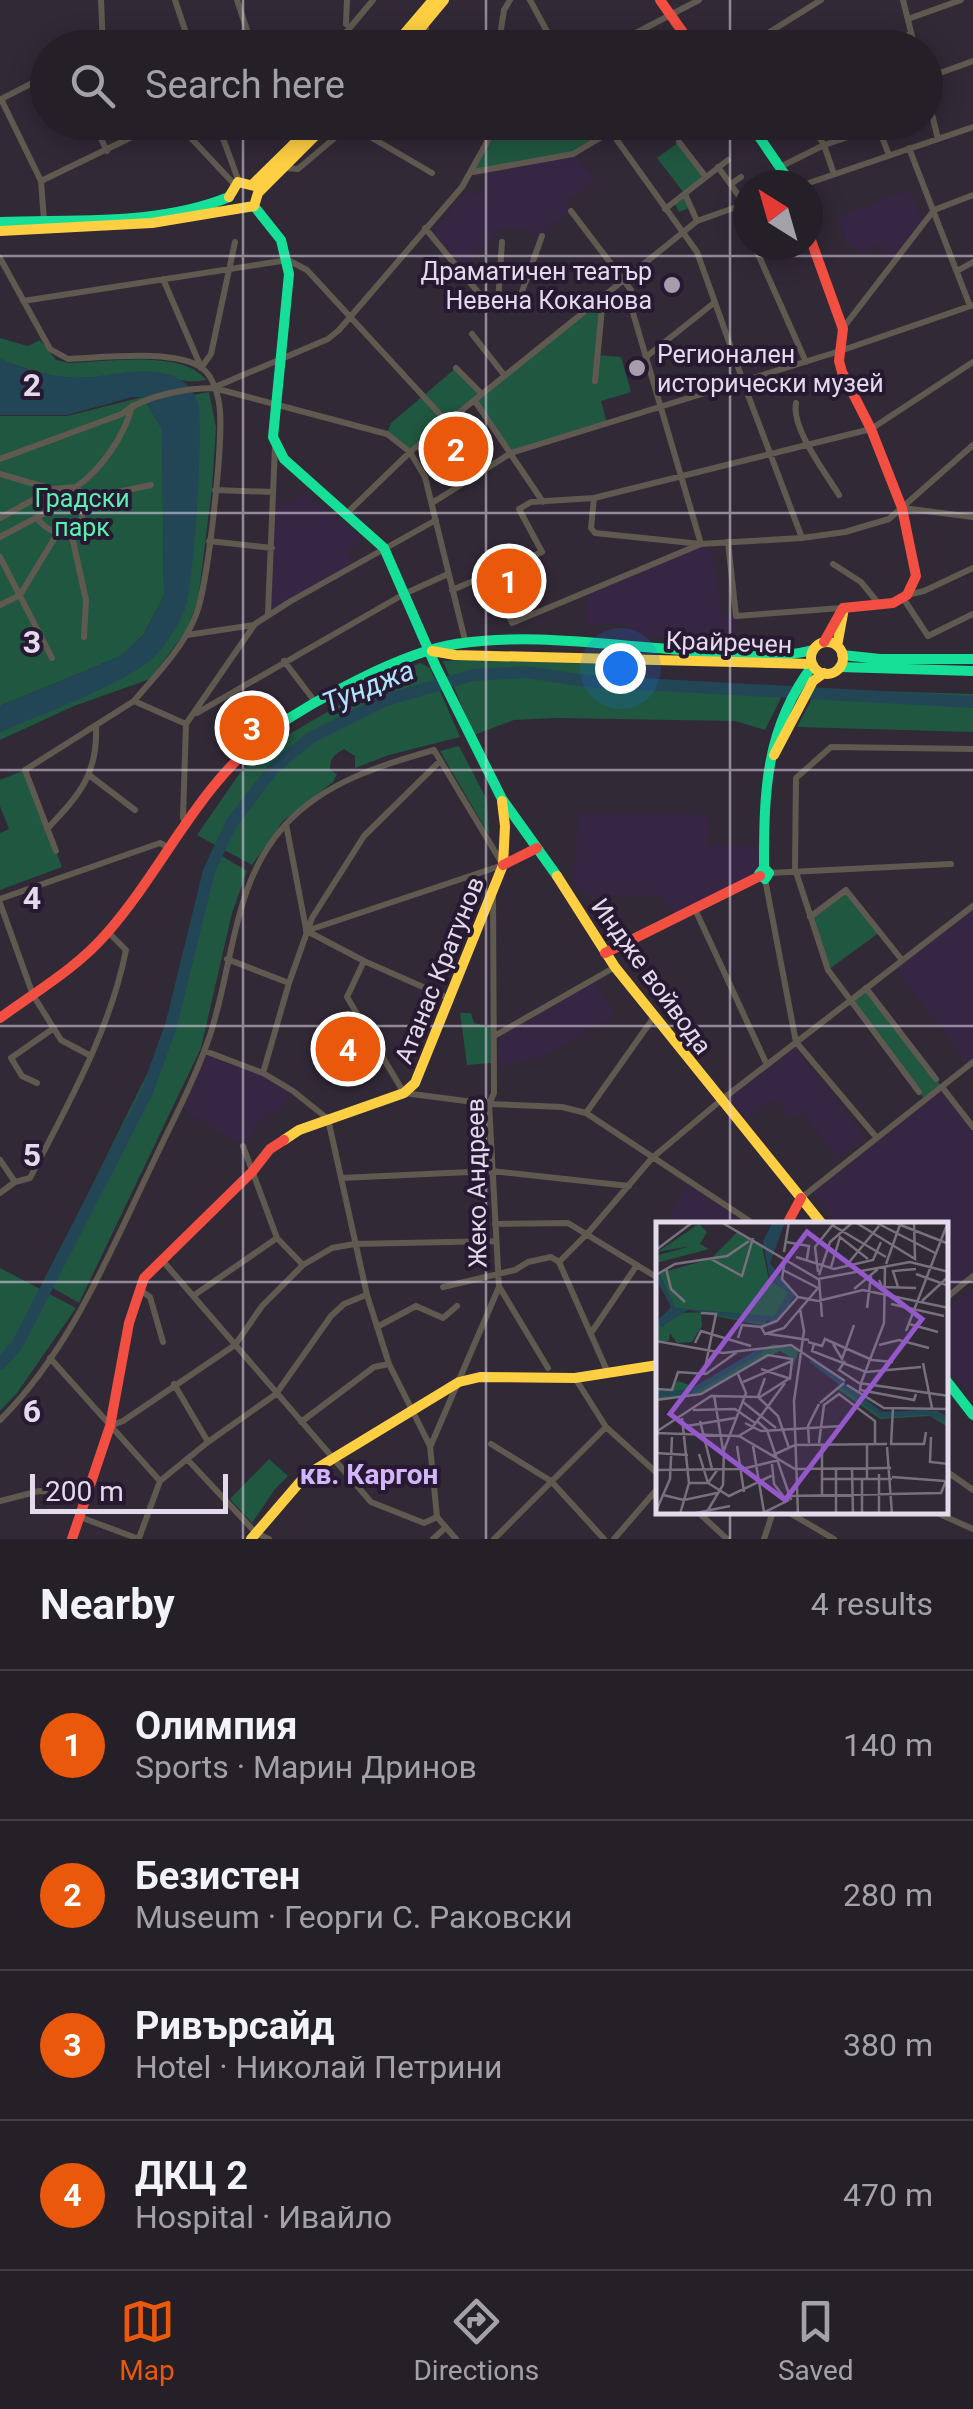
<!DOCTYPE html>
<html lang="en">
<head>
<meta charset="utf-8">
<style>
	body { margin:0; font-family:Roboto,sans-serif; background:#312c34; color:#f1f3f6 }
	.compass { position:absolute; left:733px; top:170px; width:90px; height:90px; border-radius:50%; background:#251f28; box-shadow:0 5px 25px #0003; rotate:323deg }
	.scale { position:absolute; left:30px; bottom:25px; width:198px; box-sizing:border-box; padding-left:10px; border:5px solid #e3daeb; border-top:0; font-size:28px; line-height:35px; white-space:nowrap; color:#e3daeb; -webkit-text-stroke:8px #281932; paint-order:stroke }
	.you { position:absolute; left:620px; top:668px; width:35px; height:35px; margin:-25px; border:8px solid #fff; border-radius:50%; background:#1a73e8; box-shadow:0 0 0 15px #1a73e833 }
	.badge { display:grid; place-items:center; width:65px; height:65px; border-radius:50%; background:#ea580c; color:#fff; font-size:32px; font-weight:700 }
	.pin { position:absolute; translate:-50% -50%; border:5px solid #fff; box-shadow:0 2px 10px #0006 }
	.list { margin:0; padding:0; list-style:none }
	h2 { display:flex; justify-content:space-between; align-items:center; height:130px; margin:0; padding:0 40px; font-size:42px }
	h2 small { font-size:32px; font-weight:400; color:#a3a2a8 }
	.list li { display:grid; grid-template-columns:65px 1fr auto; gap:30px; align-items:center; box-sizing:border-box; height:150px; padding:0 40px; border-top:2px solid #423d45 }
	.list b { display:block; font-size:38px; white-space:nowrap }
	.list p { margin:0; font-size:32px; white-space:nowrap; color:#a3a2a8 }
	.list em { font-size:32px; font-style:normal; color:#a3a2a8 }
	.icon { flex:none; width:55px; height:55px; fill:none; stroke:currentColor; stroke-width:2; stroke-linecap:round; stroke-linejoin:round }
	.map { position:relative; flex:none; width:973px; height:1539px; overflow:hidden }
	.search { position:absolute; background:#251f28; box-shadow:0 5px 25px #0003; left:30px; right:30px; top:30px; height:110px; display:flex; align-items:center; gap:25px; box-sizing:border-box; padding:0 35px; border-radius:55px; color:#a3a2a8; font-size:38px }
	.sheet { height:730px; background:#251f28 }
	nav { display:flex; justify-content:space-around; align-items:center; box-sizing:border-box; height:140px; border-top:2px solid #423d45; background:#251f28; font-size:28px; color:#a3a2a8 }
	nav a { display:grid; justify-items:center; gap:5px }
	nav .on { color:#ea580c }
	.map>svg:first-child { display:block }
</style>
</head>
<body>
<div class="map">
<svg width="973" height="1539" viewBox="0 0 973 1539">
	<rect width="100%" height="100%" fill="#312936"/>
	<path fill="#372643" d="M576 155 595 181 566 202 570 210 539 234 502 226 463 270 432 233 468 190 477 196 484 188 487 172Z
		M910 190 923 223 893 259 875 243 864 256 846 241 837 217Z
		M302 492 363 539 347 552 357 564 268 614 272 503 294 502Z
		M701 544 712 553 723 616H736L737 638 627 635V623L588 625 586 593Z
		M579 813 707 815 708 845 764 846V873L674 917 662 895H587L573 884Z
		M973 905V1062L969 1065 894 966Z
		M595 982 615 1015 542 1057 498 1066 499 1037Z
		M795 1047 865 1138 838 1159 802 1112 791 1119 774 1098 745 1121 728 1099Z
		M205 1051 263 1073 293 1091 276 1116 265 1113 243 1146 179 1107Z
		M942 1087 973 1127V1276L946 1298V1224H837L811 1190Z
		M688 1185 742 1221 740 1224H673L676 1219 669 1214Z
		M973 1288V1401L946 1366V1309Z"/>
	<path fill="#205740" d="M498 123H604L610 132 573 154 472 172Z
		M679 142 706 177 685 194 691 207 679 212 674 202 684 193 657 158Z
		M603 296 598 355 621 357 631 392 601 401 607 423 511 453 474 400 410 452 387 434 391 423 456 368 481 393Z
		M0 338 28 346 40 340 56 360 69 363C105 362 183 349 206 380 179 385 172 374 146 372 123 371 99 378 76 378 50 377 24 369 0 359Z
		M209 392 216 427 212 488 198 600 187 630 150 679 74 706 0 740V732L128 675 158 653 198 405 194 395Z
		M143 397 162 429 164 596 143 635 121 656 0 706V416H67Z
		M527 657 607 659V679L786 688 765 730 735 721 555 718 514 720 474 735 443 661Z
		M420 663 430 668 460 737 389 755 355 768V756L344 749C334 755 330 758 330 770L337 774 333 782 283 821 252 865 197 835 242 770 269 746 341 704 343 695Z
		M817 689 973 694V732L797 727Z
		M459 746 487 800 489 835 440 751Z
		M25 770 62 867 0 890V833L9 829 0 806V780Z
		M215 852 247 871 232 913 201 1048 79 1303 44 1283 149 1070 167 1020 205 871Z
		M846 890 880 932 828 970 810 917Z
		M866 988 942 1087 925 1100 850 1000Z
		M460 1013H471L474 1023 491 1027V1063L467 1065Z
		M0 1268 76 1308 17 1393 0 1411Z
		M269 1459 288 1476 275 1489 252 1523 230 1499Z"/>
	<path fill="#234656" d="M0 359C23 369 49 376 74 378 108 379 156 359 186 384 191 388 196 397 198 403 204 428 194 584 185 609 180 622 167 644 157 654 128 684 41 714 0 732V706L121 656 143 635 164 596 162 429 143 397H132L67 415H0Z"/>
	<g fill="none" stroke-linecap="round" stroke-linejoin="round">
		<path stroke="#234656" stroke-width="12" d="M0 1364 17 1345 147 1092 171 1026 209 871 231 824 273 769 310 738 386 700 473 675 526 672 586 681 973 702"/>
		<path stroke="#605950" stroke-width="6" d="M101 0 103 48
			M175 0 191 48
			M237 0 253 48
			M530 0 556 48
			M903 0 915 48
			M908 19 961 0
			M346 24 347 0
			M425 24 429 41 426 48
			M747 46 821 0
			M333 48 373 0
			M498 48 504 10 510 0
			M607 48 699 0
			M891 48 911 33
			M926 78 973 61
			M926 90 938 139
			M1 99 41 181 44 220
			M1 99 48 75
			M93 122 107 151
			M176 122 234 184
			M217 122 239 182
			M484 122 490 135
			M604 122 697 252 743 381
			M810 122 824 145 834 174
			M876 122 889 155
			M350 125 432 173
			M679 142 706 177
			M909 148 970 306
			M782 166 824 145 893 122
			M718 167 739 196 748 225
			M284 168 298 169 350 125
			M473 172 573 154 610 132
			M41 181 163 122
			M731 184 741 177
			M803 185 973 127
			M685 194 697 221
			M665 209 728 160
			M571 211 631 290 633 313 701 544 595 533 591 528 594 498
			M425 228 487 303 519 300 542 236
			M754 245 806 362
			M0 258 50 349 68 359C101 358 177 348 203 369 212 376 217 392 219 403 225 433 208 585 196 615 184 647 156 675 134 701
			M957 271 973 262
			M163 279 201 367
			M23 301 288 260 307 270 447 422
			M498 302 502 242
			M843 328 934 210 973 195
			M472 334 505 376
			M646 357 715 302
			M201 368 211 354 235 242
			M456 368 482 394
			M595 381 603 298
			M215 387 328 339 339 330 462 187 498 122
			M748 395 802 538
			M475 401 543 502
			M796 403C791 428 825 472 839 495
			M0 459 122 414C143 396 186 388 214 388L387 434 410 452 425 477 464 636
			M0 474 52 489
			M215 490 273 492
			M85 499 151 485
			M432 503 511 453 840 351 973 305
			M903 508 973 517
			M346 514 410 452 697 221 748 203
			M0 518 53 489 76 487 60 505 0 537
			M37 518C50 535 64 537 81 523L85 499 76 487C101 470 125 435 132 406
			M71 532 86 600 84 637
			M209 541 272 548
			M728 542 736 616 842 608
			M0 557 52 658
			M833 564 861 582 879 604
			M492 573 512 623 701 544 802 538 845 532 889 519 973 445
			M452 590 542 552 519 509 531 502 594 498 871 429 973 362
			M907 595 924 591 973 568
			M903 598 928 636 973 614
			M0 605 20 595 57 534
			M268 613 275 446
			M187 635 254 625
			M284 661 316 703
			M197 713 404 594 448 574
			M186 724 183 818 188 824
			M89 775 135 810
			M286 824 306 929
			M47 829C79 795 98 775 96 726
			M56 851 25 770 134 701 186 724 255 624 291 601 436 520
			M769 873 951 864
			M765 879 796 1042 877 1138
			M0 899 160 843 170 848
			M0 903 33 995 61 1040 91 1056
			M694 907 767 1065
			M810 917 846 890 902 960
			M307 931 364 961 448 998
			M227 959 289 983
			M364 961 347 997 404 1093 489 1104 562 1107 586 1113 754 1224
			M866 988 936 1079
			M496 1035 615 967
			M205 1051 263 1073 293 1091 328 1119 367 1295 389 1364 430 1446 437 1517 456 1539
			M263 1073 289 983 312 918 364 836 440 761
			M37 1083 22 1076 11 1058 54 1028
			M942 1087 973 1127
			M919 1092 828 970 795 869 796 778 831 747 973 749
			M586 1113 654 1017
			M243 1146 277 1238 303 1265
			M0 1160 15 1182
			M341 1178 491 1171 629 1186
			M0 1193 15 1182 30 1178C68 1104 110 1031 126 950L108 932
			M801 1198 973 1062
			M495 1224 568 1223 658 1278
			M162 1260 371 1502 424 1523 437 1517
			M559 1262 608 1373
			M443 1287 515 1270 528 1262 551 1257 559 1262 588 1233 652 1158 720 1101 973 906
			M500 1288 548 1368
			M140 1290 150 1297 163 1342
			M193 1296 277 1238
			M946 1298 973 1276
			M377 1327 416 1306 443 1318 457 1306
			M591 1333 637 1265
			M50 1358 160 1481
			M575 1378 606 1427 658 1474
			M174 1384 208 1442
			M0 1420C70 1351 109 1254 151 1167 171 1124 195 1080 210 1035 234 963 232 882 286 824 325 782 381 765 434 750L503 865 306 931
			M301 1422 374 1367 389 1364
			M110 1426 123 1421 235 1345 262 1306 303 1265 332 1248 354 1244 496 1241
			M491 1444 551 1481 604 1539
			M431 1445 499 1287 489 1104 494 1093 493 893
			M187 1459 256 1533 269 1539
			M946 1471 973 1490
			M0 1501 39 1491 87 1494
			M698 1512 727 1539
			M788 1512 834 1539
			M935 1512 973 1529
			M80 1517 139 1539
			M139 1538 160 1481 208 1442 276 1394 331 1316 344 1304 366 1295
			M433 1539 445 1528
			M494 1539 606 1427
			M614 1539 658 1488
			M764 1539 773 1512"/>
		<path stroke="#16e098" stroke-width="10" d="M749 122 792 185
			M254 206 281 240 289 274 273 437 284 459 384 548 436 667 502 799 557 876
			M0 222C76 219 158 226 229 197
			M842 655 880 659H973
			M840 667 973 671
			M270 731C314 700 403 652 456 644 526 633 598 644 669 649 717 653 766 662 813 650
			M764 868 769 873 765 879 759 874 764 868C764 792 765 728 813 665
			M946 1380 973 1415"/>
		<path stroke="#ffcf43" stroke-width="10" d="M392 48 433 0
			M404 48 444 0
			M253 184 316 122
			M229 197 238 182 254 186
			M254 206 258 193 329 122
			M0 231 152 223 254 206
			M811 658a16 16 0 1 1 32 0a16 16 0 1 1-32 0Z
			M837 646 844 608
			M432 651 455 655 812 664
			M774 755 813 681 824 673
			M557 876 615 967 822 1224
			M284 1140 299 1130 404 1093 415 1083 503 865 505 826 502 801
			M251 1539 306 1475 459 1382 480 1377 575 1378 658 1365"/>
		<path stroke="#f24e42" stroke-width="10" d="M660 0 694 48
			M808 232 843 329 839 361 842 372 871 429 902 508 916 576 907 595 893 603 843 608 824 642
			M503 865 537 848
			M605 953 760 876
			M0 1018C37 991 78 967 107 933 164 868 199 783 270 731
			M787 1224 801 1198
			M72 1539 110 1426 129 1323 144 1278 252 1172 270 1149 284 1140"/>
	</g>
	<path fill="none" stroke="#e3daeb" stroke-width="2.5" stroke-opacity="0.55" d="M243 0V48M486 0V48M730 0V48M243 122V1539M486 122V1539M730 122V1224M0 256H973M0 513H973M0 770H973M0 1026H973M0 1282H658M946 1282H973M730 1512V1539"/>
	<g fill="#a59cac" stroke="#281932" stroke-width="4">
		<circle cx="672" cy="285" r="10"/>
		<circle cx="637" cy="368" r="10"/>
	</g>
	<g text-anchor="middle" stroke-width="8" stroke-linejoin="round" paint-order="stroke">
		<g font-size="25" fill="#e3daeb" stroke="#281932" text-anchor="end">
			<text x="652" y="280">Драматичен театър<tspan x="652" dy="29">Невена Коканова</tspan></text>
			<text x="657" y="363" text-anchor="start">Регионален<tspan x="657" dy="29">исторически музей</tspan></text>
		</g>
		<g font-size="25" fill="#5af1b1" stroke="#281932">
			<text x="82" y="507">Градски<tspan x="82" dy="29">парк</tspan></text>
		</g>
		<g font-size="25" fill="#e3daeb" stroke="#281932">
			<text transform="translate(729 642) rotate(2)" y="9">Крайречен</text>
			<text transform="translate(439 970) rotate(-68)" y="9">Атанас Кратунов</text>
			<text transform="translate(652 976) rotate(54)" y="9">Индже войвода</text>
			<text transform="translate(476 1183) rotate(-91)" y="9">Жеко Андреев</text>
		</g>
		<g font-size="28" font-style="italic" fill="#afe5fb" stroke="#281932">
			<text transform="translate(368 686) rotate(-22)" y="10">Тунджа</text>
		</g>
		<g font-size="28" font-weight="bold" fill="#d2b5fa" stroke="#281932">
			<text x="369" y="1484">кв. Каргон</text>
		</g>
	</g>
	<g transform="translate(656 1222)">
		<rect width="292" height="292" fill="#312936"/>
		<path d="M43 2 51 10 44 22 53 27 0 41 3 33 35 24 1 30ZM82 9 106 24 113 58 133 70 118 95 19 86 3 51 55 37ZM141 75 117 101 109 104 45 91 46 104 36 120 21 121 14 111 13 119H2L0 100 6 105 21 91 56 90 112 101ZM117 122 143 127 135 152 137 137 124 129 45 171 0 177V167L10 170 22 159 42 166ZM186 164 221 190 280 189 292 195V205L274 194 224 197 181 167Z" fill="#205740"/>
		<path d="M129 0 114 41 139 74 122 96 106 101 32 88 5 105 0 100 15 85 0 57 3 52 20 86 118 95 133 70 114 58 107 19 116 2Z" fill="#234656"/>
		<path fill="none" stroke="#234656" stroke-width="5" d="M155 138 226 193 270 190 293 198M0 172 34 170 106 128"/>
		<path fill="none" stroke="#78707e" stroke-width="2.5" d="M65 0 162 57 254 40 293 50M199 0 259 37 258 0M219 0 281 32M237 0 293 22M176 3 230 35M130 20 153 24 151 37M0 28 37 0M128 30 133 0M140 35 178 47 217 38 225 20M129 36 126 57 142 75M55 37 86 54 97 16M230 42 245 0M190 44 223 4M175 45 184 15 212 37M10 46 15 67 29 80M127 48 162 66M162 50 159 25 179 0M260 52 293 64M0 53 19 42 71 34 93 19M163 53 174 20 197 0M163 57 166 95M223 58 226 65 260 66M242 65 237 49 260 47M198 67 222 47M142 75 162 79 207 68 293 86M266 79 293 54M235 82 288 94M211 86 215 54M45 91 60 92 48 151M253 102 282 110M105 105 121 99 142 75M250 109 292 0M113 112 153 118M82 116 86 103 105 105 109 112 128 106 162 66M0 119 67 131 135 123 189 159M152 120 166 124 169 117 216 138 237 140M39 121 45 109 95 124M158 122 156 129 210 150 265 145M177 122 186 137 198 103M223 123 243 118 273 126M189 139 183 148 203 161 293 174M267 141 276 186M105 147 135 157M109 156 102 175 122 194 133 226M87 160 136 139M205 161 228 101 229 45M205 161 204 168 258 178 260 172M191 163 228 186 290 187M0 167 16 168 22 150 50 152 81 130M58 173 67 228M0 178 45 172 112 133 136 137 134 157M87 180 120 206M164 181 188 161M37 188 79 187 99 201M44 199 56 247M101 199 111 208 135 278M89 201 105 209 186 204M31 204 79 196M0 210 55 174 104 175 134 156M0 211 83 214 139 247 235 246M81 215 96 206 129 161M275 215 274 240 293 242M153 221 152 204 163 182M163 221 168 183 183 172 219 199V222M166 222V274M234 222H268L270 210M235 223 237 186M81 224 88 270M97 224 108 290M231 225 236 292M0 231 32 233M43 232 52 261 73 274 117 253M115 234 139 223 231 222M116 242 118 262 131 279M196 247 197 292H235M0 248 86 247 123 238M223 252V292M236 255 289 259M166 257H236M206 257V292M211 257V222M33 261H52L62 247M7 273 28 278 61 271M134 274 285 271 290 259M1 287 14 257 16 215M52 288 67 263 68 228 90 171 82 152M24 292 33 261 26 196M35 292 74 284M105 292 133 278M142 292 138 179 148 109 144 87M180 292V247"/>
		<path fill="#9558ca" fill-opacity="0.15" stroke="#9558ca" stroke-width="5" d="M151 10 266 97 129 278 14 192Z"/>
		<rect width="292" height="292" fill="none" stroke="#e3daeb" stroke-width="5"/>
	</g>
	<g font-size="32" text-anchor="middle" font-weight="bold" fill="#e3daeb" stroke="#281932" stroke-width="8" stroke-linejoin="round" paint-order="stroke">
		<text x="32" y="396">2</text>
		<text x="32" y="653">3</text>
		<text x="32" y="909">4</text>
		<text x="32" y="1166">5</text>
		<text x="32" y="1422">6</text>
	</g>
</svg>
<svg class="compass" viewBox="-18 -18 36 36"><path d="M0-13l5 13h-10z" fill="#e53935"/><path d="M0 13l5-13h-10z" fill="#a3a2a8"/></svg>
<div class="scale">200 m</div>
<div class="you"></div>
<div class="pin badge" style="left:509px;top:581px">1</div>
<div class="pin badge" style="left:456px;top:449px">2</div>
<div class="pin badge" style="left:252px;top:728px">3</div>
<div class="pin badge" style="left:348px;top:1049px">4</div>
<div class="search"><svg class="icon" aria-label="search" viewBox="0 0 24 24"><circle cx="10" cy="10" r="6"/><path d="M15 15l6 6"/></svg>Search here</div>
</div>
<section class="sheet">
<h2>Nearby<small>4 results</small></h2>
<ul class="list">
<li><span class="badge">1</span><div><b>Олимпия</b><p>Sports · Марин Дринов</p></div><em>140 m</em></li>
<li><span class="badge">2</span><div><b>Безистен</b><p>Museum · Георги С. Раковски</p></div><em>280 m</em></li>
<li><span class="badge">3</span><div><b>Ривърсайд</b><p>Hotel · Николай Петрини</p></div><em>380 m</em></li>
<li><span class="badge">4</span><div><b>ДКЦ 2</b><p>Hospital · Ивайло</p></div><em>470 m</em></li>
</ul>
</section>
<nav>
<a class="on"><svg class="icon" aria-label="map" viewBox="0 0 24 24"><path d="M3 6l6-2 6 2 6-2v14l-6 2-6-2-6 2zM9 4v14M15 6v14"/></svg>Map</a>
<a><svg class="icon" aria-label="directions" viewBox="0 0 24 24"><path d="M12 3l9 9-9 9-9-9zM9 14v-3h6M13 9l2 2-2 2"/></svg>Directions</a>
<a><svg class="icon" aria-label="saved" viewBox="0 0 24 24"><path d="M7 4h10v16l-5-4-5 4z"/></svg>Saved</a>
</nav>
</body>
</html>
